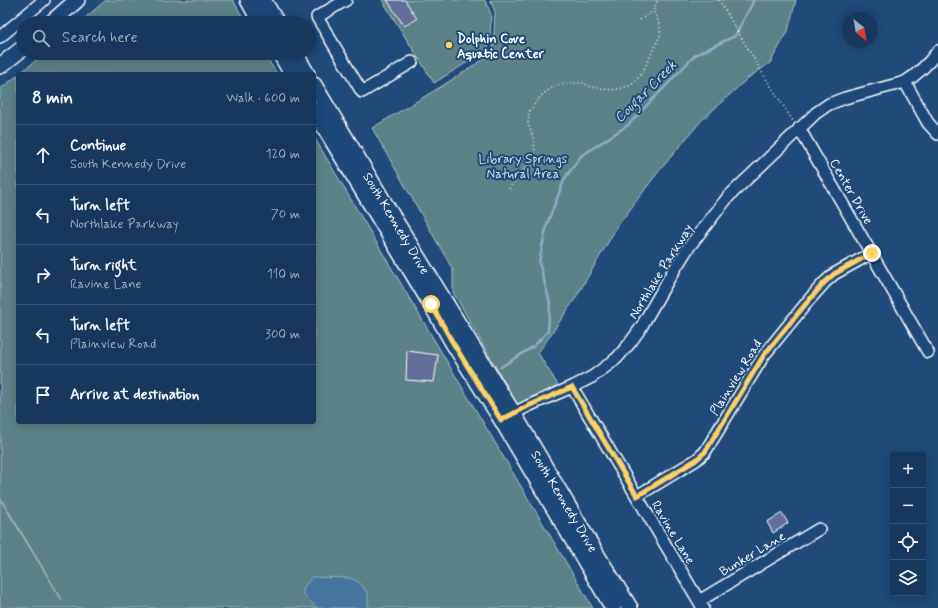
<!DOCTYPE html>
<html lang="en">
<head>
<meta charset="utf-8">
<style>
	body { margin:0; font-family:Mynerve,sans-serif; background:#203f62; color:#f1f3f6 }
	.controls { position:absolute; right:12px; bottom:12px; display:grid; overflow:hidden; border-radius:4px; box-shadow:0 2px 10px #0003 }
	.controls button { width:36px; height:36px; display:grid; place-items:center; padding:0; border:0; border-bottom:1px solid #365272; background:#17385c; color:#f1f3f6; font:20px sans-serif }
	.compass { position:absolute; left:842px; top:12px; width:36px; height:36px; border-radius:50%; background:#17385c; box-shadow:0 2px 10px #0003; rotate:149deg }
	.stop { position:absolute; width:12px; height:12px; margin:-9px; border:3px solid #ffd166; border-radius:50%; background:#fff }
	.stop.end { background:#ffd166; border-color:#fff; box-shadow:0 1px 4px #0008 }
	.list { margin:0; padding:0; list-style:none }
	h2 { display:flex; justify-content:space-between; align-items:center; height:52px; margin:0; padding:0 16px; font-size:17px }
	h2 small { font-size:13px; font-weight:400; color:#9eacbb }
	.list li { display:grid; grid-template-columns:26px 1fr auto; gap:12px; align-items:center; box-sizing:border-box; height:60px; padding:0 16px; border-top:1px solid #365272 }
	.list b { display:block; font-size:15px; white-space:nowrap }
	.list p { margin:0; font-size:13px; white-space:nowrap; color:#9eacbb }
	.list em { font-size:13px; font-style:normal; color:#9eacbb }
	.icon { flex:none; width:22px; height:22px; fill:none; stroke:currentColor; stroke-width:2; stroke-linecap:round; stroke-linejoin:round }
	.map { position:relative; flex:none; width:938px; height:608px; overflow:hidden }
	.search { position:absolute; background:#17385c; box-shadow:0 2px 10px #0003; left:16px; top:16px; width:300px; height:44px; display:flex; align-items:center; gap:10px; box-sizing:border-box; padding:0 14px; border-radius:22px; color:#9eacbb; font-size:15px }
	.panel { position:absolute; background:#17385c; box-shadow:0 2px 10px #0003; left:16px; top:72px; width:300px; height:352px; border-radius:4px }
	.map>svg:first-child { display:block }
</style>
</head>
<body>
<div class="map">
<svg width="938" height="608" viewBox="0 0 938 608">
	<rect width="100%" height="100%" fill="#1f4a7a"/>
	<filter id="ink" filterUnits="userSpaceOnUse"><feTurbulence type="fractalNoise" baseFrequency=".025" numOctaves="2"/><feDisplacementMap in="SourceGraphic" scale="8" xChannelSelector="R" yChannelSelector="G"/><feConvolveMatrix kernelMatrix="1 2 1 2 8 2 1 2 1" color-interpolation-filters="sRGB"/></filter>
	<g filter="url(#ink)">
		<path fill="#5c8287" stroke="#aec0c3" d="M106 0H233L246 23H79Z
			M382 0H485L491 14 490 40 487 50 434 83Z
			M490 0H796L788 31 770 63 748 78 701 121 655 176 617 227 575 299 538 353 558 385 518 406 453 292V270L372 128 442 86 493 53 495 12Z
			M45 53H264L277 74H19Z
			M18 75V422H314V137L593 608H0V499L62 600 0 497V89Z"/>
		<path fill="#4575a1" stroke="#8facc7" d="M312 577 350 578 359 582 368 594V608H318L307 599 303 593 304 587Z"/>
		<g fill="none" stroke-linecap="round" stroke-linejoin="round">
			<path stroke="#8facc7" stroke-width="2.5" d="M501 367 534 346 548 331 550 303 539 262 547 224 565 178 581 156 628 125 680 71 695 55 735 36 754 0"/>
		</g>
		<path fill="#636e99" stroke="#fff" d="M387 0H405L417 19 404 26Z
			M407 351 438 355 434 382 406 380Z
			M782 513 788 523 773 533 767 522Z"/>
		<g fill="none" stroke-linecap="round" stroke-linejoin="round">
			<defs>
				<path id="minor" d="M346 0 317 17 362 92 412 62
					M0 37 44 0
					M905 82 928 123 938 134
					M799 128 928 352
					M572 387 703 608
					M506 417 528 406 572 387 592 377 608 365 617 358 630 343 640 329 671 275 688 248 728 197 816 113 829 104 845 98 905 82C918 74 929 63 938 51
					M637 496 696 460 705 452 764 355 809 300 824 283 834 274 872 253
					M699 601 819 529"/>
				<path id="major" d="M248 0 261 23
					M263 0 277 23
					M51 23 77 0
					M280 53 292 74
					M295 53 307 74
					M0 66 23 48
					M314 85 388 209 513 413 600 560 630 608
					M314 110 431 304 453 343 501 419 613 608"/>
			</defs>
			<use href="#minor" stroke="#fff" stroke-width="14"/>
			<use href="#major" stroke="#fff" stroke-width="18"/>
			<path stroke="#fff" stroke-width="1.5" stroke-dasharray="1 3" stroke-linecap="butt" d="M719 0 760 69 793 121
				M640 20 653 11
				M509 189 518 175 530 164 535 154 534 140 528 123 529 112 540 97 547 91 558 85 570 83H583L591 87 612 90 629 86 634 83 642 73 660 36C662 28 657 18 653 11L657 2 659 0"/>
			<use href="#minor" stroke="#1f4a7a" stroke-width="11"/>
			<use href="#major" stroke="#1f4a7a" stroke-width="15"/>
		</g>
	</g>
	<g fill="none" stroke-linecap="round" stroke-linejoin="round" filter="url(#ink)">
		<path stroke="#ffd166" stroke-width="5" d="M431 304 453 343 501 420 528 406 572 387 637 496 696 460 705 452 764 355 809 300 824 283 834 274 872 253"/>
	</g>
	<circle fill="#ffd166" stroke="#1f4a7a" stroke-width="1.5" cx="449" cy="45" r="4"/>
	<g text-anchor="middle" stroke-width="4" stroke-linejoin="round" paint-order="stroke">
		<g font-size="13" font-weight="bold" fill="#fff" stroke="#1f4a7a" text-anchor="start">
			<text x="457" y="43">Dolphin Cove<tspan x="457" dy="15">Aquatic Center</tspan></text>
		</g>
		<g font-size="13" fill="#d6e0e1" stroke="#1f4a7a">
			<text x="523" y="163">Library Springs<tspan x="523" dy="15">Natural Area</tspan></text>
		</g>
		<g font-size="13" fill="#fff" stroke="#1f4a7a">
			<text transform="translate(852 191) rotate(60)" y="5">Center Drive</text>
			<text transform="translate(397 223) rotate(59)" y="5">South Kennedy Drive</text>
			<text transform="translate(660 271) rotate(-58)" y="5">Northlake Parkway</text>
			<text transform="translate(735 377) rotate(-58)" y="5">Plainview Road</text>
			<text transform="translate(565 501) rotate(59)" y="5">South Kennedy Drive</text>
			<text transform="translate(674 532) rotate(59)" y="5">Ravine Lane</text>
			<text transform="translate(752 553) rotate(-31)" y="5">Bunker Lane</text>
		</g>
		<g font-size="14" font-style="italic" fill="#d0dce8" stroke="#1f4a7a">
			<text transform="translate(645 91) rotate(-45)" y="5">Cougar Creek</text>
		</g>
	</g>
</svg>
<div class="controls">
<button>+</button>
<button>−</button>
<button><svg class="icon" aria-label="locate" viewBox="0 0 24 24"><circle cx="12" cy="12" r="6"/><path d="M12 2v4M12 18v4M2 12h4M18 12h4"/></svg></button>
<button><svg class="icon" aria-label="layers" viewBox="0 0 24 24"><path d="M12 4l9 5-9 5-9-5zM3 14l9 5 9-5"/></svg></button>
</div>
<svg class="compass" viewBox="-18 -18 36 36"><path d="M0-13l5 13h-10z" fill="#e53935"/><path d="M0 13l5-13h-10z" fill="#9eacbb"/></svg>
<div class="stop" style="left:431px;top:304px"></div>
<div class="stop end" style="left:872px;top:253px"></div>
<div class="search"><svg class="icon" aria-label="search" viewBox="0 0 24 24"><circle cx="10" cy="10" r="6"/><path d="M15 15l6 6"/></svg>Search here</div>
<section class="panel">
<h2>8 min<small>Walk · 600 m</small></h2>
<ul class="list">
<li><svg class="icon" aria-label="ahead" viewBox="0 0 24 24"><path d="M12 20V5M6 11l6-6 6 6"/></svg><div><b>Continue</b><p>South Kennedy Drive</p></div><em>120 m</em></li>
<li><svg class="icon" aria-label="left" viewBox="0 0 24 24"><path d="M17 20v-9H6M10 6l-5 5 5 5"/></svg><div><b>Turn left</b><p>Northlake Parkway</p></div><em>70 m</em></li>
<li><svg class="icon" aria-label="right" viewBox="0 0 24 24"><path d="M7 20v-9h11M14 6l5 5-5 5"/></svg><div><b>Turn right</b><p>Ravine Lane</p></div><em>110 m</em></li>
<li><svg class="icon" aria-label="left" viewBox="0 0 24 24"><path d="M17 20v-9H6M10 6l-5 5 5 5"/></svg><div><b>Turn left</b><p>Plainview Road</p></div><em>300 m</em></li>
<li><svg class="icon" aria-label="arrive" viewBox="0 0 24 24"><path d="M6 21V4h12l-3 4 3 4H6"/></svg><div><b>Arrive at destination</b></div></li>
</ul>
</section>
</div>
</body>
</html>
